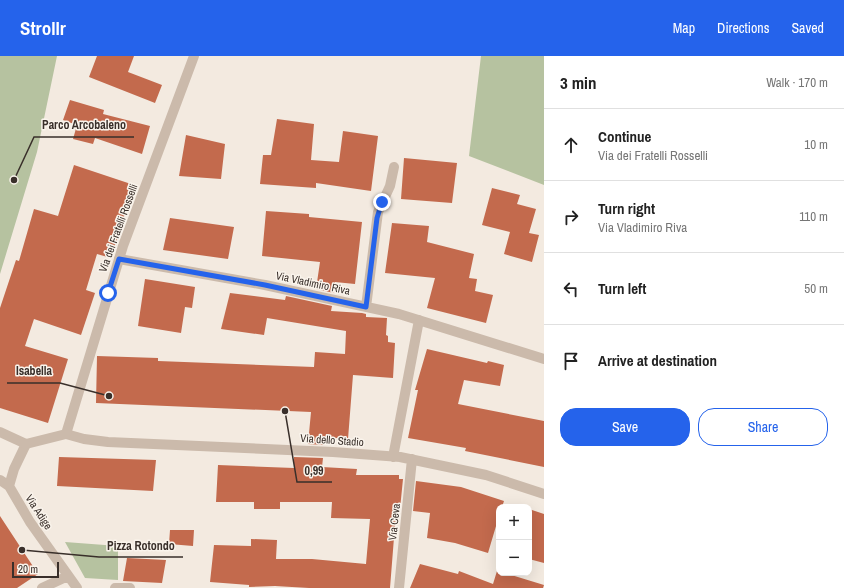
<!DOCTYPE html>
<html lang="en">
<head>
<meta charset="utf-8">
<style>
	body { margin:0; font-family:"Archivo Narrow",sans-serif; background:#f2f2f2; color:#222 }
	.controls { position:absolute; right:12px; bottom:12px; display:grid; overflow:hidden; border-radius:8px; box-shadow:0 4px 16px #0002 }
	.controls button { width:36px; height:36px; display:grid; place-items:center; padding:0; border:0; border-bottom:1px solid #e0e0e0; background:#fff; color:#222; font:20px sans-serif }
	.scale { position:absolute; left:12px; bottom:10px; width:47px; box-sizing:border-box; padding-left:4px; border:2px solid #392f2a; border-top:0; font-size:11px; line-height:14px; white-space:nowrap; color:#392f2a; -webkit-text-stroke:3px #faf4ec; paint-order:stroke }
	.stop { position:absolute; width:12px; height:12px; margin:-9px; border:3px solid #2563eb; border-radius:50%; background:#fff }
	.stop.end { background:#2563eb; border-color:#fff; box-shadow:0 1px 4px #0008 }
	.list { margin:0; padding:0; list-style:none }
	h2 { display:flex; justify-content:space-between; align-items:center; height:52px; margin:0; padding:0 16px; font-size:17px }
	h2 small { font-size:13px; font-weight:400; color:#767676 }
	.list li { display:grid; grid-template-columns:26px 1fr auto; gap:12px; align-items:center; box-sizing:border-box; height:72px; padding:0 16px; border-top:1px solid #e0e0e0 }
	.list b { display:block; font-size:15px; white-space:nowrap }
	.list p { margin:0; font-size:13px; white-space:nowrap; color:#767676 }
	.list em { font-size:13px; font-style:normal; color:#767676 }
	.actions { display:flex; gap:8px; padding:12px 16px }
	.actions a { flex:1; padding:9px 0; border:1px solid #2563eb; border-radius:16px; text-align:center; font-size:14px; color:#2563eb }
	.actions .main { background:#2563eb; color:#fff }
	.icon { flex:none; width:22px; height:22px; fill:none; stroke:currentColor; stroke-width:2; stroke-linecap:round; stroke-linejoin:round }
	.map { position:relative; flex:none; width:544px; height:532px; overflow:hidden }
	header { display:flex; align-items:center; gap:24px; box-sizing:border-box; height:56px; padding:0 20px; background:#2563eb; color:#fff }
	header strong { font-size:19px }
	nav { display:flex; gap:22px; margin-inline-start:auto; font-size:14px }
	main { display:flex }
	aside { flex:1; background:#fff }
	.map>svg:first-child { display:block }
</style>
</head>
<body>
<header>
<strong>Strollr</strong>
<nav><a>Map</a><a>Directions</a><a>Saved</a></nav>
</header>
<main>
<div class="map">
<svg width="544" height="532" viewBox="0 0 544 532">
	<rect width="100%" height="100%" fill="#f3eae0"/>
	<path fill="#b6c2a0" d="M0 0H57L37 96 0 218Z
		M481 0H544V129L469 100Z
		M65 486 118 490V524L85 522Z"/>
	<path fill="#c36a4d" d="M97 0H134L128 16 162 29 155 47 89 21Z
		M70 44 104 54 103 58 150 70 142 98 95 82 93 88 73 83 77 69 63 64Z
		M277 63 314 68 311 104 339 106 343 75 378 80 371 135 316 127V132L260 128 263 99H271Z
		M186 79 225 88 221 123 179 120Z
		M404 102 457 107 452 147 401 143Z
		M74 109 134 129 111 202 97 198 86 234 95 237 81 279 34 263 25 290 68 303 48 367 0 352V252L16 204 19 205 34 153 58 160Z
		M492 132 520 139 517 148 536 153 529 177 539 179 532 206 504 198 510 176 482 169Z
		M266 155 309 158V161L362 166 355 228 335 226 334 237 316 233 320 206 262 200Z
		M170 162 234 171 228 203 163 194Z
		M392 167 429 170 427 186 474 198 469 222 477 223 475 235 493 239 486 267 427 252 435 222 385 217Z
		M145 223 195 231 192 252 185 251 181 277 138 270Z
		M230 237 285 244 286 240 332 250 331 255 362 257 366 258V261L387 262 386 279 388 280V286L395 287 393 322 353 319 348 383 325 381 324 389 308 388 311 356 96 347 97 300 158 302V305L314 311 315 296 345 298 346 275 267 262 264 279 221 273Z
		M427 293 487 307 488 305 504 309 500 330 464 324 458 348 544 365V411L465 395 466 392 408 382 418 334H415Z
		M59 401 156 404 153 435 57 430Z
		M294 401 323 402 322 411 357 413 356 419H399V423H403L400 453H397L396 469H395L390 532H309L275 530 249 531V529L210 526 214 489 251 490V483L277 484 276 503H312L366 508 370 463 331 462 332 446H280V453H254V446H216L218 409 294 412Z
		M416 425 461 431 504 445 502 451H499V460L488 497 455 487 427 482 430 457 413 455Z
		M529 453 544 458V507L529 503Z
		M0 460 38 518 17 532H0Z
		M170 474H194L193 490 169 488Z
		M127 502 166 504 162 527 123 525Z
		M420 508 458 518 459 515 493 528 497 515 499 517H505L544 529 543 532H410Z"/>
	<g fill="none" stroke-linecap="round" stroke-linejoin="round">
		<path stroke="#cbbaab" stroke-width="10" d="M119 203 265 229 399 258 544 303
			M366 251 378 156 390 130 394 111
			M66 378 84 383 108 386 333 396 400 401 486 419 544 438
			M26 388 14 413 9 430 30 466 77 532
			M393 401 419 264
			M0 424 9 430
			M42 532 68 520
			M115 532H130
			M399 532 412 403"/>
		<path stroke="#cbbaab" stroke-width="10" d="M0 376 26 388 66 378 123 190 194 0"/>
	</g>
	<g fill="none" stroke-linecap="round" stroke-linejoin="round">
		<path stroke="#2563eb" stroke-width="5" d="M108 237 119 203 265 229 366 251 377 162 382 146"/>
	</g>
	<g text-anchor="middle" stroke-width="3" stroke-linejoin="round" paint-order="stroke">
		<g font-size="11" fill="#392f2a" stroke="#faf4ec">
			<text transform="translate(118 172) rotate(-70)" y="4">Via dei Fratelli Rosselli</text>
			<text transform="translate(313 227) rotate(12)" y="4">Via Vladimiro Riva</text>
			<text transform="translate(332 384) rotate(4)" y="4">Via dello Stadio</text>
			<text transform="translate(39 456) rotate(57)" y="4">Via Adige</text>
			<text transform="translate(394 466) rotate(-84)" y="4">Via Ceva</text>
		</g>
	</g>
	<path fill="none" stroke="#392f2a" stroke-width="1.5" d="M14 124L34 81H134M109 340L60 327H7M285 355L297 426H332M22 494L99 501H183"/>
	<g fill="#392f2a" stroke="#faf4ec" stroke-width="1.5">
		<circle cx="14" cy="124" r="4"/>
		<circle cx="109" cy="340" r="4"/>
		<circle cx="285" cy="355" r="4"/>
		<circle cx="22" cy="494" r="4"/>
	</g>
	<g font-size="12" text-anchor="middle" font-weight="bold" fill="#392f2a" stroke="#faf4ec" stroke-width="3" stroke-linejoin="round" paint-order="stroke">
		<text x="84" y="73">Parco Arcobaleno</text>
		<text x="34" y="319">Isabella</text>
		<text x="314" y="419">0,99</text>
		<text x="141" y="494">Pizza Rotondo</text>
	</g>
</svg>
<div class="controls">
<button>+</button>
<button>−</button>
</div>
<div class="scale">20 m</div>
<div class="stop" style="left:108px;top:237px"></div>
<div class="stop end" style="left:382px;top:146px"></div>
</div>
<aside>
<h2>3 min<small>Walk · 170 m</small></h2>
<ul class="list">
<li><svg class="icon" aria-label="ahead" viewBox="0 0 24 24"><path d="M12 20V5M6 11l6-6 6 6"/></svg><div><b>Continue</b><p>Via dei Fratelli Rosselli</p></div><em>10 m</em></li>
<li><svg class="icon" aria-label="right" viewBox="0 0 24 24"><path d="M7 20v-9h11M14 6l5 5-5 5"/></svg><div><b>Turn right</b><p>Via Vladimiro Riva</p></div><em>110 m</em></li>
<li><svg class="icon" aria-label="left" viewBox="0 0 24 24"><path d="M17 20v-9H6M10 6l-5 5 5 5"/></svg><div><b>Turn left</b></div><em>50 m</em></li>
<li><svg class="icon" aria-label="arrive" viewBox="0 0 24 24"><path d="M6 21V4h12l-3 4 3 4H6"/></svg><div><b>Arrive at destination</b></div></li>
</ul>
<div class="actions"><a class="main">Save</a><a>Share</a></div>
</aside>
</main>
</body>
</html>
